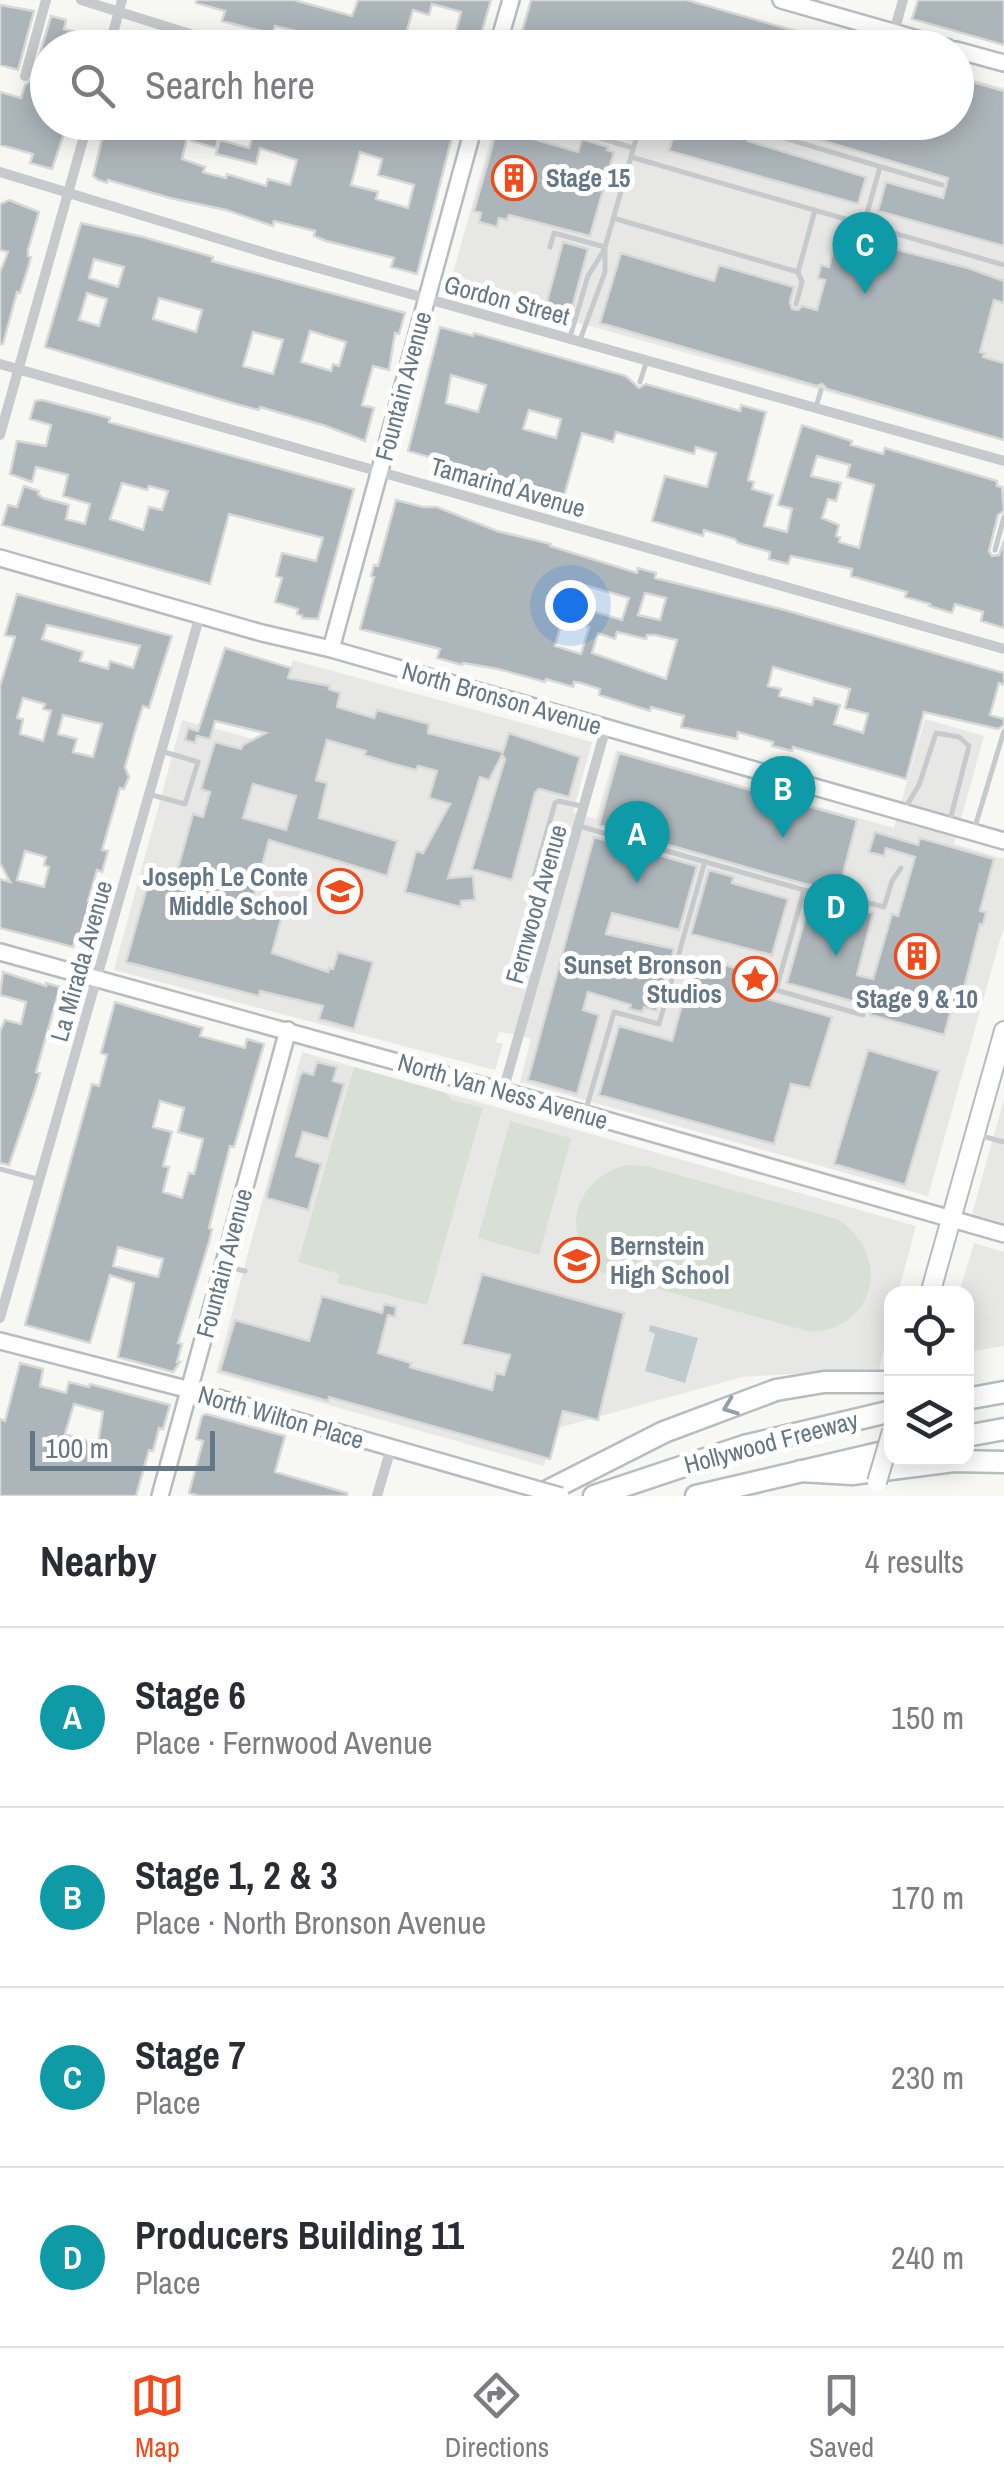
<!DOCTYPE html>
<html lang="en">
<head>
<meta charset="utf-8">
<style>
	body { margin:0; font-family:"Archivo Narrow",sans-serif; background:#f7f7f7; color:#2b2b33 }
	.controls { position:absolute; right:30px; bottom:30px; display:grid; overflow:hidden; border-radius:20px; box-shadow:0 5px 25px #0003 }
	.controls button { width:90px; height:90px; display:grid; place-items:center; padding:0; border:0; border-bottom:2px solid #e1e1e2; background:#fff; color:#2b2b33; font:50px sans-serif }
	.scale { position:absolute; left:30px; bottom:25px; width:185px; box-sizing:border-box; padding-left:10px; border:5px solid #637786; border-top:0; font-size:28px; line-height:35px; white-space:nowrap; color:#637786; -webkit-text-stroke:8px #fff; paint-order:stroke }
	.you { position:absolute; left:570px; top:605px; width:35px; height:35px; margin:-25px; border:8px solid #fff; border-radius:50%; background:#1a73e8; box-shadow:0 0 0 15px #1a73e833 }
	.badge { display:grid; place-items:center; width:65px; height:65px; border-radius:50%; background:#f04b1a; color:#fff; font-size:32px; font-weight:700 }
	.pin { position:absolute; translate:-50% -82px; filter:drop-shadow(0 2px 5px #0008) }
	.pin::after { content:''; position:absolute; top:52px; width:35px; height:30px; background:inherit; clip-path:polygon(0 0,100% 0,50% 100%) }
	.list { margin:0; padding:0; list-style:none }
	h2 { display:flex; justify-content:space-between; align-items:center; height:130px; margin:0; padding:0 40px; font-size:42px }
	h2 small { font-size:32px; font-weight:400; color:#7c7c81 }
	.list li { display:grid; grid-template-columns:65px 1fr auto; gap:30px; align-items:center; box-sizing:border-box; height:180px; padding:0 40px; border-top:2px solid #e1e1e2 }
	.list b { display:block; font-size:38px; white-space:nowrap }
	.list p { margin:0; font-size:32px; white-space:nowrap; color:#7c7c81 }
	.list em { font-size:32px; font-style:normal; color:#7c7c81 }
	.icon { flex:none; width:55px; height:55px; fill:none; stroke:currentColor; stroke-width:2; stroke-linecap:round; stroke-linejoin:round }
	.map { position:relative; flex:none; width:1004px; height:1496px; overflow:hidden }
	.search { position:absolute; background:#fff; box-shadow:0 5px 25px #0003; left:30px; right:30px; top:30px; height:110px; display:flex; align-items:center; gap:25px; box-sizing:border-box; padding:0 35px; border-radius:55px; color:#7c7c81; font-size:38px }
	.sheet { height:850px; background:#fff }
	nav { display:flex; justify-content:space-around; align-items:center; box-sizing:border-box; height:140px; border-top:2px solid #e1e1e2; background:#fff; font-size:28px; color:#7c7c81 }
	nav a { display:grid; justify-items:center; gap:5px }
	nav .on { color:#f04b1a }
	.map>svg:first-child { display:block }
</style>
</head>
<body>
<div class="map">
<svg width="1004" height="1496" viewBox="0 0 1004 1496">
	<rect width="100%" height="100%" fill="#f7f7f3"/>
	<path fill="#e7e8e6" d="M957 75 1004 88V441L449 287 495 123 956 122Z
		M293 660 592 742 573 812 596 819 616 750 894 828 925 719 984 736 954 844 1004 859V926L928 1196 520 1082 531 1039 519 1035 499 1032 496 1042 503 1044 495 1070 114 970 182 720 268 743Z
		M302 1052 916 1226 898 1293 892 1294 891 1321 879 1369 742 1377 554 1429 544 1466 216 1373Z
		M1004 1099V1223L972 1214Z
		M974 1243 1004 1252V1346L967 1352 966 1294 959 1293Z"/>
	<path fill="#d8dfd4" d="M354 1067 446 1093 452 1100 483 1108 427 1305 337 1283 339 1274 298 1262Z
		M510 1121 571 1138 539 1255 478 1238Z
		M625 1165 646 1166 837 1219C892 1253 877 1330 810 1332L603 1273C559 1237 571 1182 625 1165Z"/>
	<path fill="#bfcacf" d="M650 1325 698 1338 685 1383 645 1371 655 1334 649 1331Z"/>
	<path fill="#acb5ba" stroke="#d8d8d6" stroke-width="2.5" fill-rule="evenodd" d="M197 0H294L352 16 358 0H491L477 48 452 46 461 12 432 4 429 15 413 10 407 30 419 34 415 48H346L347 43 275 26 273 34 222 21 225 11 196 3Z
		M531 0H687L820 38 839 44V48H575L522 32Z
		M918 0H1004V45L912 19Z
		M0 5 34 11 18 70 0 65Z
		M51 16 66 20 64 29 90 36 87 48H48V122L67 125 52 169 30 163 33 154 0 145V92L21 98 25 85 33 78Z
		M956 77 1004 91V246L878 211 886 182 943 198 948 178 770 125V122H956Z
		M106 122H164L162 131 187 138 182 159 205 167 203 172 206 173 226 178 227 174 266 186 268 179 290 185 297 160 260 148 256 164 216 154 220 140 249 148 257 122H360L373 126 374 122H414L453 133 417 274 391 267 394 258 326 241 314 236 315 231 274 221 273 226 226 210 170 198 108 180 107 183 98 180 93 176ZM360 152 382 159 378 175 414 185 408 208 376 199 378 192 351 185Z
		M196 122H221L216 148 191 141Z
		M499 122 533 130 530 138 578 152 582 139 608 147 607 150 614 152 590 236 509 215 507 220 499 218 497 227 479 222 481 213 474 211Z
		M677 122H704L724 128 725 125 750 135 748 141 866 177 858 204 669 151Z
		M9 200 39 212 28 250V256L31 257 28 268 20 293 17 292 3 344H0V272L8 252 0 250V204Z
		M81 223 143 237 213 257 212 261 405 313 399 334 395 333 389 370 373 366 362 405 374 408 365 441 326 426 260 407 259 410 239 405 45 347ZM94 259 124 267 118 287 89 278ZM87 293 107 299 99 326 79 320ZM159 298 202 310 196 332 153 319ZM310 331 346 342 339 366 333 364 331 371 301 362ZM253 332 283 340 273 374 243 366Z
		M863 241 968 268 1004 281V303L994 300 980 352 985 353 983 357 1004 363V440L827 389 822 384 817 386 600 323 621 253 714 281 719 265 794 287 790 302 792 309 798 310 802 306 817 310 825 280 818 278 821 265 829 267 834 247 860 250Z
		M563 242 588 249 570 315 545 309Z
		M440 327 473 336 474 333 626 376 639 388 646 384 740 411 741 405 766 412 748 480 754 482 752 489 773 495 764 526 787 532 792 509 778 505 802 425 852 441 851 445 883 454 885 448 997 481V486L1002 487 1004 511 998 515 989 551 992 556 999 555 1004 541V628L981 621 983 612 955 604 952 613 929 606 930 604 905 597 907 592 851 576 852 569 791 556 788 564 769 559 770 552 738 543 735 539 704 530 703 536 652 521 665 476 707 487 716 453 696 447 694 454 616 432 613 442 582 433 564 496 408 451ZM451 375 486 385 478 412 446 403ZM529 410 561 419 556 438 523 429ZM817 456 850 465 847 477 874 485 859 548 839 542 840 537 836 536 839 525 822 518 828 499 836 501 841 483 811 476Z
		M42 400 110 418 109 422 354 489 318 619 302 618V615L297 614 298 609 275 602 282 578 276 576 282 553 316 561 323 538 229 514 210 584 2 525 8 505 17 507 24 486 39 491 38 494 43 498 69 505 66 519 85 524 90 504 63 496 68 475 36 467 32 482 10 474 17 441 46 446 51 425 30 419 35 401ZM122 483 147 490 149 486 168 491 162 510 149 507 143 530 110 519Z
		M396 500 423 507H437L497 531 551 544 550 546 637 573 638 568 656 573 655 578 785 610 1004 673V685L999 683 990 715 1004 719V725L998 729 924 712 906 779 793 747 792 751 772 746 773 742 738 732 737 739 681 727 684 716 651 707 650 711 599 695 600 689 581 683 574 682 573 687 546 679 545 682 498 669 463 663 462 665 437 658 440 649 360 629 374 577 371 576 374 565 378 566ZM574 582 629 598 622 620 568 604ZM645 593 666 598 660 620 638 615ZM563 616 584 622 583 625 589 627 581 654 555 646ZM617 632 646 639 647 635H655L677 640 666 679 592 653 598 633 615 639ZM773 667 850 689 845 708 868 714 863 733 834 724 840 705 814 698 812 705 779 696 781 689 768 686Z
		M17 594 172 636 149 708 143 706 136 728 125 767 129 777 124 789 120 788 102 850 108 851 102 872 97 870 88 901 92 902 87 923 84 922 78 942 75 941 73 947 0 928V879L10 882 0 863V686L15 637 5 635ZM47 625 140 646 133 668 110 661 108 669 80 661 83 652 42 639ZM23 698 45 704 43 709 51 711 43 741 20 734 23 719 17 718ZM63 715 102 724 93 757 73 752 77 739 58 734ZM25 851 46 857 44 865 49 867 44 887 17 880Z
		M225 648 291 668 288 678 330 686 329 689 340 693 337 707 374 718 377 710 429 724 428 733 503 752 509 733 580 757 569 797 539 789 535 793 512 880 472 869 505 759 502 755 489 780 480 777 448 878 473 876 475 900 461 901 460 907 405 892 416 851 423 853 450 804 429 798 437 771 418 766 416 770 390 763 364 755 366 751 327 740 316 780 327 783 319 818 397 841 387 876 269 840 254 895 255 899 284 908 272 953 328 972 329 968 333 969 338 952 373 962 354 1029 319 1019 323 1006 260 991 259 996 126 962 153 866 177 872 193 814 203 817 210 792 201 789 215 742 241 749 243 745 266 733 215 721 210 739 197 736 195 743 185 740 188 728 198 731ZM253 784 296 796 286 830 243 818Z
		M619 753 857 820 839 890 805 884 599 825Z
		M875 832 918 845 920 838 994 859 980 911 986 912 983 925 980 924 959 1008 952 1007 944 1035 871 1015 873 1007 787 983 807 911 826 901 873 913 857 975 873 979 892 914 898 916 915 857 886 848 884 856 869 852Z
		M594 837 697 866 679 930 612 913 606 934 674 949 656 1011 644 1007 642 1012 629 1009 631 1005 588 992 583 1010 599 1015 577 1094 528 1080Z
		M709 870 734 877 732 883 788 899 772 955 691 934Z
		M695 957 759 974 753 995 832 1017 810 1088 791 1084 774 1144 599 1095 619 1026 672 1041Z
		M3 972 46 986V983L60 987 36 1072 40 1073 35 1090 9 1165 0 1163V1031L5 1020 21 1024 26 1002 0 995Z
		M115 1002 203 1028 200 1036 245 1048 247 1039 264 1044 234 1147 230 1146 209 1228 212 1229 209 1242 178 1343 182 1344 177 1362H180L173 1372 118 1357 134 1283 110 1275 90 1343 25 1325 92 1084 99 1086 107 1055 101 1053ZM160 1101 184 1108 178 1132 203 1139 194 1174 189 1173 182 1198 163 1192 169 1167 163 1166 172 1132 153 1127ZM118 1247 163 1259 158 1277 113 1266Z
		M868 1050 939 1071 905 1185 834 1164Z
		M317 1062 337 1067 333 1081 344 1084 328 1139 303 1132 296 1156 321 1164 308 1210 267 1198V1194L300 1076 303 1072 313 1075Z
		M482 1274 624 1313 598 1420 563 1411 550 1459 329 1397 328 1401 220 1371 235 1320 309 1341 322 1296 382 1313 384 1304 396 1307 395 1317 388 1315 378 1353 411 1363 410 1367 492 1390 496 1373 504 1375 510 1355 462 1344Z
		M20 1363 43 1369 40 1386 66 1393 69 1382 89 1387 90 1384 170 1405 163 1429 159 1428 153 1451 149 1450 136 1496H0V1419L5 1421ZM74 1404 103 1412 98 1444 65 1434Z
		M206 1414 285 1436 275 1472 347 1493V1496H199L189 1493 203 1441 196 1439 202 1416Z"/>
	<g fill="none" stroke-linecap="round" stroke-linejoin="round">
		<defs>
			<path id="secondary" d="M781 0 949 48
				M497 48 511 0
				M956 50 1004 63
				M0 558 262 633 331 649 1004 841
				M331 649 475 122
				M0 952 585 1114 1004 1234
				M0 1341 190 1390 522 1485
				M160 1496 288 1030"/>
			<path id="primary" d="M930 1294 1004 1031"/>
			<path id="highway" d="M966 1399 1004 1392
				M966 1436 1004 1429
				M800 1471 852 1474 954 1461 1004 1462
				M538 1496 664 1432 776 1390 824 1382H892
				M594 1496 744 1446 892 1411
				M696 1496 892 1450"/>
		</defs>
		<use href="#secondary" stroke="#b6bcc0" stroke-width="20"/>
		<use href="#primary" stroke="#b7bbbf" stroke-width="22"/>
		<use href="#highway" stroke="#b8bcbf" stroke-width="25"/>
		<path stroke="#c6cacd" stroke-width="5" d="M505 39 536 48
			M547 122 633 148
			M730 122 942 185
			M631 157 1004 265
			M613 218 798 272 815 210
			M864 224 880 167
			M550 247 554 233 605 247
			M796 304 802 282 798 272
			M570 337 588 276 604 250
			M580 340 605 272V247L641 122
			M640 382 646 363
			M816 407 821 390
			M995 550 1004 517
			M152 795 185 804 198 762 161 751
			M904 810 919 785 936 733 959 737 969 746 949 824
			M579 826 804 890
			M974 830 1004 731
			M533 881 555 803 558 801 581 806
			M863 1015 776 990 804 890C832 896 857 899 884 907L892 881 901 868
			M585 1113 614 1012 659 1024 705 861
			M978 1135 1004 1142
			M0 1169 37 1179
			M227 1267 245 1271"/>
		<path stroke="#c6cacd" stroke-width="10" d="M81 0 235 48
			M894 32 903 0
			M109 48 122 0
			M25 76 46 0
			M0 172 272 255 1004 461
			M0 364 1004 649
			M0 435 88 122
			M503 1091 606 727
			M0 1318 200 615
			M377 1496 391 1448"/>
		<use href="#secondary" stroke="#fff" stroke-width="15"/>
		<use href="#primary" stroke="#fff" stroke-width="18"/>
		<use href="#highway" stroke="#fff" stroke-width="20"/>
		<defs>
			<path id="secondary-bridge" d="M522 1485 561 1496"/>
			<path id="primary-bridge" d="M877 1482 892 1431"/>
		</defs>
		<use href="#secondary-bridge" stroke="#b6bcc0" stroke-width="20" stroke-linecap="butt"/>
		<use href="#primary-bridge" stroke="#b7bbbf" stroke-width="22" stroke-linecap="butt"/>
		<use href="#secondary-bridge" stroke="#fff" stroke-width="15"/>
		<use href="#primary-bridge" stroke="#fff" stroke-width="18"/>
	</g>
	<defs><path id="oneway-chevron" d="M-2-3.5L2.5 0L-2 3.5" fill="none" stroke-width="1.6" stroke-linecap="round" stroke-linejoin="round" transform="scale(2.5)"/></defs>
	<use stroke="#92a0aa" href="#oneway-chevron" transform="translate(730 1407) rotate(159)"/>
	<defs>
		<symbol id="building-ring" viewBox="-11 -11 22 22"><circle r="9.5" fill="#fff" stroke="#f04b1a" stroke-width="1.5"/><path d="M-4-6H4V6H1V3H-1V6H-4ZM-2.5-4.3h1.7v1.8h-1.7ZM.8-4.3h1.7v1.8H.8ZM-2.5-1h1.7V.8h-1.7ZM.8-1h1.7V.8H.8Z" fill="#f04b1a"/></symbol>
		<symbol id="school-ring" viewBox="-11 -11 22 22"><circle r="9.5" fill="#fff" stroke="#f04b1a" stroke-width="1.5"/><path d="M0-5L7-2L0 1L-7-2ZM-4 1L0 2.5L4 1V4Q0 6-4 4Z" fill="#f04b1a"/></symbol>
		<symbol id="sight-ring" viewBox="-11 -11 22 22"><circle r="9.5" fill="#fff" stroke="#f04b1a" stroke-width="1.5"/><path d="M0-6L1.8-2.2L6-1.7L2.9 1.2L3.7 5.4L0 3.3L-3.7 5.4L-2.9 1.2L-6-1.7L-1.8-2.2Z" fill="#f04b1a"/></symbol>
	</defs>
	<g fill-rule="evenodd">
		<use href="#building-ring" x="489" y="153" width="50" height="50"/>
		<use href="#school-ring" x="315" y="866" width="50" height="50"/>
		<use href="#building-ring" x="892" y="931" width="50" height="50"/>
		<use href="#sight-ring" x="730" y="954" width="50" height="50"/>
		<use href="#school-ring" x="552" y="1235" width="50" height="50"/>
	</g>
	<g text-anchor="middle" stroke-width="10" stroke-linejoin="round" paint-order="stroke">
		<g font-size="25" font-weight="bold" fill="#637786" stroke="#fff" text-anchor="start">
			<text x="546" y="187">Stage 15</text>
			<text x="308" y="886" text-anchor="end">Joseph Le Conte<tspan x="308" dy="29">Middle School</tspan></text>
			<text x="722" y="974" text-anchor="end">Sunset Bronson<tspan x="722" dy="29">Studios</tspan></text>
			<text x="917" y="1008" text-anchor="middle">Stage 9 &amp; 10</text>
			<text x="610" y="1255">Bernstein<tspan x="610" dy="29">High School</tspan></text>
		</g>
		<g font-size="25" fill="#637786" stroke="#fff">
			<text transform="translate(507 300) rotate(15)" y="9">Gordon Street</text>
			<text transform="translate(403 386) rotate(-75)" y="9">Fountain Avenue</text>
			<text transform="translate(508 487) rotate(16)" y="9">Tamarind Avenue</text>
			<text transform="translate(502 698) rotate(16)" y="9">North Bronson Avenue</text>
			<text transform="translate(536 904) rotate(-74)" y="9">Fernwood Avenue</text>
			<text transform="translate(81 961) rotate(-74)" y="9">La Mirada Avenue</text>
			<text transform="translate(503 1091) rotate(16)" y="9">North Van Ness Avenue</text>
			<text transform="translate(224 1263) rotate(-75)" y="9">Fountain Avenue</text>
			<text transform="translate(281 1417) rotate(16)" y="9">North Wilton Place</text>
			<text transform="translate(771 1442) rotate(-15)" y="9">Hollywood Freeway</text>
		</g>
	</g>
</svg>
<div class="controls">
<button><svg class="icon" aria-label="locate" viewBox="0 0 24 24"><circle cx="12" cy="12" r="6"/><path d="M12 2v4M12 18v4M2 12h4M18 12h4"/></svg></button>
<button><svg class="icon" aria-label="layers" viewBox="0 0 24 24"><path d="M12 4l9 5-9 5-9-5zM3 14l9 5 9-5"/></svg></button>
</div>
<div class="scale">100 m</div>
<div class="you"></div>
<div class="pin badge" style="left:637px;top:883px;background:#0f9aa8">A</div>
<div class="pin badge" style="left:783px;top:838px;background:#0f9aa8">B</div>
<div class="pin badge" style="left:865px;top:294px;background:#0f9aa8">C</div>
<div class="pin badge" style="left:836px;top:956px;background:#0f9aa8">D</div>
<div class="search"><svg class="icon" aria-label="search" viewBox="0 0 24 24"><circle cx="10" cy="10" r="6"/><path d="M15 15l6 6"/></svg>Search here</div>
</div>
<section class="sheet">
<h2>Nearby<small>4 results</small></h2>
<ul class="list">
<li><span class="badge" style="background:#0f9aa8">A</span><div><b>Stage 6</b><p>Place · Fernwood Avenue</p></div><em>150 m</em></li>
<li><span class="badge" style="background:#0f9aa8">B</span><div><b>Stage 1, 2 &amp; 3</b><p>Place · North Bronson Avenue</p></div><em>170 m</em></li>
<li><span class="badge" style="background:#0f9aa8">C</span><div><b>Stage 7</b><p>Place</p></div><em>230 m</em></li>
<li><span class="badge" style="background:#0f9aa8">D</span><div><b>Producers Building 11</b><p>Place</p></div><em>240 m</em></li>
</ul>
</section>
<nav>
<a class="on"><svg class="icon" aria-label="map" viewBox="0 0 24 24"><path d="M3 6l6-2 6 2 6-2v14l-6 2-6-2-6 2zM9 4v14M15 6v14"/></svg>Map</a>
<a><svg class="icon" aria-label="directions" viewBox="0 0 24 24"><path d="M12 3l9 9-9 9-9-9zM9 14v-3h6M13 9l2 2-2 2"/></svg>Directions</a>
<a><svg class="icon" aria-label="saved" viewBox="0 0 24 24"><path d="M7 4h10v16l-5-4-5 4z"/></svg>Saved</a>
</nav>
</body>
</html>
